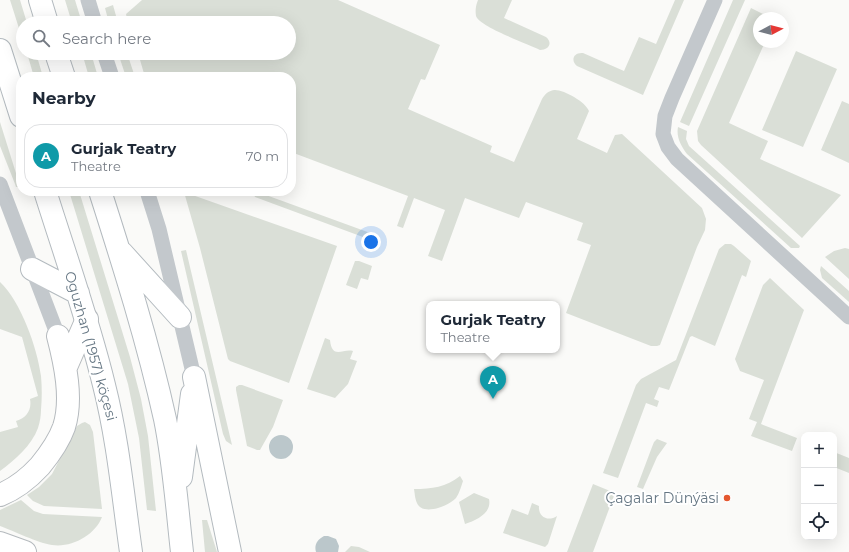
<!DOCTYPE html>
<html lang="en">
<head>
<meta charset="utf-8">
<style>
	body { margin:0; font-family:Montserrat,sans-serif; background:#f6f6f7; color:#1f2937 }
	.controls { position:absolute; right:12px; bottom:12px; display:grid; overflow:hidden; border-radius:8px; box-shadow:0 4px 16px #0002 }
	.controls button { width:36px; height:36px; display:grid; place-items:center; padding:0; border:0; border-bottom:1px solid #e0e1e3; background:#fff; color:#1f2937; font:20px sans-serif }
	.compass { position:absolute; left:753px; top:12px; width:36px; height:36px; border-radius:50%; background:#fff; box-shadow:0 4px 16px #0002; rotate:83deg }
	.you { position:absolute; left:371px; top:242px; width:14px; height:14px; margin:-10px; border:3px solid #fff; border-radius:50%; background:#1a73e8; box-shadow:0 0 0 6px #1a73e833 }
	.badge { display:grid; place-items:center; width:26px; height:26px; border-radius:50%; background:#111827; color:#fff; font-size:13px; font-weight:700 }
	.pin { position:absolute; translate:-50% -33px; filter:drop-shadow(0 1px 2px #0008) }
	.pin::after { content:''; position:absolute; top:21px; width:14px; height:12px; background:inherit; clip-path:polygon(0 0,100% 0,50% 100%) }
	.popup { position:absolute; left:426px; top:301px; width:134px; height:52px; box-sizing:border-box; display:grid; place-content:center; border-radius:8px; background:#fff; filter:drop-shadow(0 1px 3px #0005); font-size:13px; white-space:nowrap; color:#747a83 }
	.popup b { font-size:15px; color:#1f2937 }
	.popup::after { content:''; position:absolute; left:50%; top:100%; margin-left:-8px; border:8px solid transparent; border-top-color:#fff }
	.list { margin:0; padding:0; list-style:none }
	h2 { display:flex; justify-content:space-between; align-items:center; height:52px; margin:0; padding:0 16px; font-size:17px }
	h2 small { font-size:13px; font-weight:400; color:#747a83 }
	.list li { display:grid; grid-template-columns:26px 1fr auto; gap:12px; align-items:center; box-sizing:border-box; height:64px; margin:0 8px 8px; padding:0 8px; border:1px solid #e0e1e3; border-radius:16px }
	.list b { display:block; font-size:15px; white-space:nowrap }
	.list p { margin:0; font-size:13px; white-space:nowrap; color:#747a83 }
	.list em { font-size:13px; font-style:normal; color:#747a83 }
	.icon { flex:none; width:22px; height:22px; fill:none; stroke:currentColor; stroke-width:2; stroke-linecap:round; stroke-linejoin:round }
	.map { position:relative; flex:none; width:849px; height:552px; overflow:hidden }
	.search { position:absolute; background:#fff; box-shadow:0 4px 16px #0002; left:16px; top:16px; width:280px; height:44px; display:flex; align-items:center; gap:10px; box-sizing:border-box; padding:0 14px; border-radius:22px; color:#747a83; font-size:15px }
	.panel { position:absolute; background:#fff; box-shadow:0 4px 16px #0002; left:16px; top:72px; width:280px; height:124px; border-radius:16px }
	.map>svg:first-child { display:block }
</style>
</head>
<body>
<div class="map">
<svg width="849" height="552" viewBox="0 0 849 552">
	<rect width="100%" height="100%" fill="#fafaf8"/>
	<path fill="#dadfd7" d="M10 0H20L27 23H23V41Z
		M65 0H75L82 23H72Z
		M142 0H338L440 45 425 80 421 79 408 109 492 146 490 152 514 162 542 99C545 94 548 91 554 90 563 89 586 102 589 111L577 139 607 153 615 135 622 134 702 208 706 219 705 230 697 247 660 345 657 346H651L566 313 591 245 577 240 583 223 526 202 519 218 465 198 442 261 428 256 445 210 414 198 403 228 397 226 408 196 291 152V77H145L138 53H289V23H128L126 14Z
		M478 0H512L504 18 546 37C553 43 549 50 540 50 528 44 480 27 476 16 475 10 476 5 478 0Z
		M675 0H684L643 95 577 66C570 60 574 52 583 53L624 71 639 37 656 44Z
		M733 0H745L689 126 680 122Z
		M113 5 118 23H109L105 8Z
		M751 8 765 15 763 18H759L758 31H759V42H765L729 123 768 141 760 159 841 195 802 238 701 145 698 141 697 131Z
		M796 51 837 69 803 147 762 130Z
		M27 53H36L43 77H34Z
		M82 53H91L98 77H89Z
		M118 53H127L135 77H126Z
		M842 101 849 104V163L821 150Z
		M0 122 20 186 19 187H16L15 184 0 146Z
		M678 127 687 131 686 139 689 146 800 246 799 248H791L687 154C681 146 676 137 678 127Z
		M69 191H79L130 357 141 399 148 436 156 511 147 510 139 438 128 384Z
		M255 191 373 234 375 236V238L371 240 255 197 254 195Z
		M184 192 337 246 289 383 230 361 228 359 200 248Z
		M725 244H731L734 246 751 261 746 277 742 275 715 346 692 336 690 337 669 390 659 387 654 399 659 401 657 407 646 403 618 478 603 473 636 385 641 379 676 360 719 249Z
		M845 248 849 249V279L825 257 834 251Z
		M186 250 232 445 226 441 223 434 181 251Z
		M355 261H359L372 266 368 280 361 278 357 289 346 285Z
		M821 266 849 291V302L822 278 820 270Z
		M770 278 804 310 761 424 797 438 792 451 751 436 757 422 749 419 764 380 740 371 735 359 763 285Z
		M0 282C21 302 37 347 41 376 42 387 42 398 41 410 41 415 40 422 38 428 32 445 15 460 0 471V432L18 427 16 421C27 418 32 409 30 399L38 396 22 337 0 329Z
		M325 338 330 340C332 360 343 348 353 351L350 359 357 361 348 384 335 398 307 389Z
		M239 385H242L283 400 273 427 260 450H257L247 446 236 390V387Z
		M85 422 90 425 93 432 102 509 44 506 33 501 27 495 39 487 52 474 77 426 82 423Z
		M657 439 667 443 657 457 643 489 637 487 652 447 654 442Z
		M834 452 849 458V473L834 467Z
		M460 476 463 481C461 487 459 494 456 498 449 506 425 515 418 505 415 500 415 495 414 489 432 489 446 487 460 476Z
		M593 484 615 493 593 552H567Z
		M474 493 489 499C492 513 477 520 465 524L459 502Z
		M21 500 34 511 43 514 102 517C95 535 72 548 52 545 38 543 14 531 0 526V510Z
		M532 503 539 506C538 517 548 522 557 516L548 544 545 547 503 533 512 509 528 515Z
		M202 520H207L217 552H205Z
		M351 546 359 547 370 552H345Z"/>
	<path fill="#bbc7cb" d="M269 447a12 12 0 1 1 24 0a12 12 0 1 1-24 0Z
		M324 536H328L336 539 339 546 338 552H316C314 545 317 540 324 536Z"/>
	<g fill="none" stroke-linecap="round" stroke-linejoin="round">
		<defs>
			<path id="secondary" d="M40 0 47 23
				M0 50 21 116
				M56 53 64 77
				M45 191C65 255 88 319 104 385 118 440 123 496 131 552
				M100 191C124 266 148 342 165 419 174 463 177 508 182 552
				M122 253 180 317
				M32 269 78 293
				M194 377 230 552
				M181 477 192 394"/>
			<path id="primary" d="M66 367 87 319
				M0 495C15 489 29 478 40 466 49 455 59 441 64 427 73 399 65 363 58 336
				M0 543 25 552"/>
		</defs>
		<use href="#secondary" stroke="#b3babf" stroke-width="24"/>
		<use href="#primary" stroke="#b5babe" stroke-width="24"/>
		<path stroke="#c3c8cc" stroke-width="15" d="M88 0 95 23
			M715 0 672 98 665 116 663 134 668 147 677 159 849 317
			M104 53 112 77
			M0 184 58 336
			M147 191 159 229 194 377"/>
		<use href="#secondary" stroke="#fff" stroke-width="22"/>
		<use href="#primary" stroke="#fff" stroke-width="22"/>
	</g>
	<circle fill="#e4572e" stroke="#fff" stroke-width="1.5" cx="727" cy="498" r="4"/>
	<g text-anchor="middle" stroke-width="4" stroke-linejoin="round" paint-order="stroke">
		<g font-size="14" fill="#657683" stroke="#fff">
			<text transform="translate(91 346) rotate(74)" y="5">Oguzhan (1957) köçesi</text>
		</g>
		<g font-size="14" fill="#657683" stroke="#fff" text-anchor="end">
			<text x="719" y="503">Çagalar Dünýäsi</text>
		</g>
	</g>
</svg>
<div class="controls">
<button>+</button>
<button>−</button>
<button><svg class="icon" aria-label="locate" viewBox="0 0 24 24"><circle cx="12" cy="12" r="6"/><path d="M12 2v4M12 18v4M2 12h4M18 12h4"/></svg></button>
</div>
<svg class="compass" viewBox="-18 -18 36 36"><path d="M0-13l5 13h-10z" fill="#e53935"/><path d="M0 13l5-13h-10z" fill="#747a83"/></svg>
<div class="you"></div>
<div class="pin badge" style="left:493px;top:399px;background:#0f9aa8">A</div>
<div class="popup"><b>Gurjak Teatry</b>Theatre</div>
<div class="search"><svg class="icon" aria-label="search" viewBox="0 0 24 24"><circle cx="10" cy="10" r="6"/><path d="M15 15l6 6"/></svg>Search here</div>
<section class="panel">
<h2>Nearby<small></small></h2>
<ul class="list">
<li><span class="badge" style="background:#0f9aa8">A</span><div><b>Gurjak Teatry</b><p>Theatre</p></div><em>70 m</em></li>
</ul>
</section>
</div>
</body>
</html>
